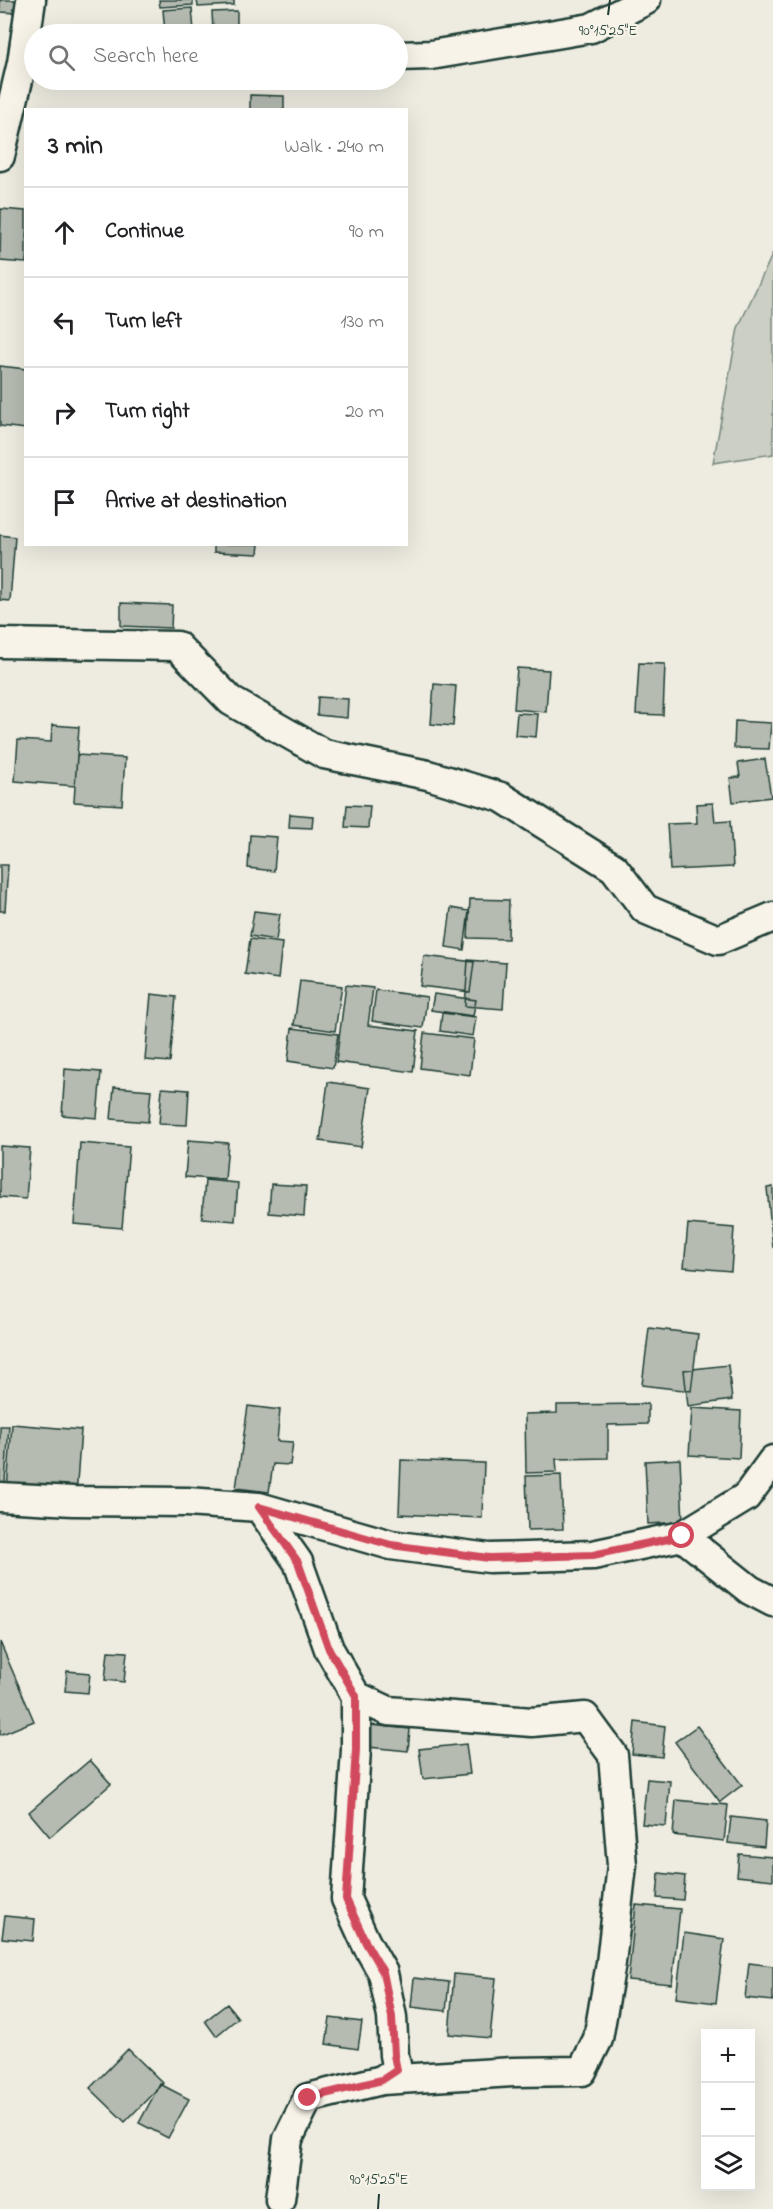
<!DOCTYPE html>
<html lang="en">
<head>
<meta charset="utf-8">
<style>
	body { margin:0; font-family:"Indie Flower",sans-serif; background:#f6f6f6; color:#202124 }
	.controls { position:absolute; right:18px; bottom:18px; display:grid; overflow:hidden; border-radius:0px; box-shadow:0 6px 24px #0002 }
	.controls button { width:54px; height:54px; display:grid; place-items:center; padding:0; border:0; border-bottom:2px solid #e0e0e0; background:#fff; color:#202124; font:30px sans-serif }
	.stop { position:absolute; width:18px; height:18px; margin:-14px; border:4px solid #d1495b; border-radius:50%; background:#fff }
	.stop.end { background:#d1495b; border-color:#fff; box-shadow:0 2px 6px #0008 }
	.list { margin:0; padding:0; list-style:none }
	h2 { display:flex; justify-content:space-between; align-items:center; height:78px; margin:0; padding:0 24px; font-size:26px }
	h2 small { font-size:20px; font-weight:400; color:#757577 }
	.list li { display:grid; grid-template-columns:39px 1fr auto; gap:18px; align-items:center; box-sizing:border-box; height:90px; padding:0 24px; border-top:2px solid #e0e0e0 }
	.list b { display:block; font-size:22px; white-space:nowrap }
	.list em { font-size:20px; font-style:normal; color:#757577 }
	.icon { flex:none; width:33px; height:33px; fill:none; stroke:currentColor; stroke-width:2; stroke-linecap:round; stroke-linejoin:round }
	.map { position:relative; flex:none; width:773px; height:2209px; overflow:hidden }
	.search { position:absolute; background:#fff; box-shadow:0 6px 24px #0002; left:24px; top:24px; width:384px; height:66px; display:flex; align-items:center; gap:15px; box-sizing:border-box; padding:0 21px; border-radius:33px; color:#757577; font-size:22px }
	.panel { position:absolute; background:#fff; box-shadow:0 6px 24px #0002; left:24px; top:108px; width:384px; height:438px; border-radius:0px }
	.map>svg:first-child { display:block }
</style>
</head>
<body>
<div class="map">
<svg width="773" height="2209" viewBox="0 0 773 2209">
	<rect width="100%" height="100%" fill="#eeece1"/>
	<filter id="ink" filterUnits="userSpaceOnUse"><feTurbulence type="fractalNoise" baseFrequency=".0167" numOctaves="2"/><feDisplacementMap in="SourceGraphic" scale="12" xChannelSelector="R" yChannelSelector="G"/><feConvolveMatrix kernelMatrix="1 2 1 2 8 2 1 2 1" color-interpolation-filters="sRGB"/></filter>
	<g filter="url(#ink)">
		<path fill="#cccfc4" stroke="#76867c" stroke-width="1.5" d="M773 253V454L713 463 738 328Z"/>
		<path fill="#b5bbb0" stroke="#1f3d34" stroke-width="1.5" d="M0 0H19L18 13 0 12Z
			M159 0H193V5L160 7Z
			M197 0H234V5L198 7Z
			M192 8 194 31 165 33 163 10Z
			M237 11V31H213L212 12Z
			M250 95 284 96V110H250Z
			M1 209 26 211V263L0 261Z
			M0 366 26 369V429L0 426Z
			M0 535 15 537 10 601 0 600Z
			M214 544H259L258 554 214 552Z
			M121 603 172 605 171 628 121 626Z
			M639 663 665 664 663 715 636 714Z
			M517 668 549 670 546 712 514 709Z
			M434 684 456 686 453 726 431 724Z
			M318 697 348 699 347 718 317 715Z
			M517 713 538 714 536 737 515 735Z
			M735 721 771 723 769 749 734 748Z
			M52 725 79 727 75 786 15 781 18 740 51 742Z
			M77 755 125 758 122 805 74 802Z
			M765 759 771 797 733 802 730 778 740 777 738 763Z
			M713 803 715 822 730 821 733 867 670 870 667 824 697 823 696 804Z
			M347 805 370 806 368 828 345 827Z
			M290 814 313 816 312 828 289 827Z
			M250 835 277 837 274 871 248 868Z
			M0 865H8L5 911H0Z
			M470 899 509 900 508 939 468 938Z
			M451 908 469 911 464 950 446 947Z
			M254 911 280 914 276 940 250 936Z
			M250 939 282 943 278 979 245 974Z
			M424 956 474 962 470 992 420 986Z
			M468 960 506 963 503 1009 465 1006Z
			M300 981 342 986 335 1031 294 1025Z
			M346 985 373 988 368 1025 418 1031 413 1072 336 1062Z
			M376 990 427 997 423 1028 372 1021Z
			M151 994 176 997 170 1062 145 1060Z
			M434 994 476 1000 473 1016 431 1010Z
			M442 1013 476 1017 473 1036 440 1031Z
			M292 1028 338 1034 333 1068 288 1061Z
			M424 1033 474 1039 470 1075 420 1068Z
			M65 1069 101 1072 97 1118 62 1115Z
			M328 1082 370 1088 361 1147 320 1141Z
			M114 1087 151 1090 148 1122 111 1119Z
			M162 1088 189 1090 187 1125 159 1124Z
			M188 1140 228 1143 225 1180 185 1177Z
			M80 1143 129 1147 122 1228 74 1224Z
			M0 1146 30 1148 26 1199 0 1197Z
			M205 1180 238 1183 235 1221 202 1218Z
			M271 1184 306 1186 304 1216 269 1213Z
			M773 1187V1248L767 1188Z
			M688 1224 734 1228 731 1271 684 1267Z
			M649 1328 698 1334 691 1391 642 1385Z
			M728 1365 732 1400 688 1406 684 1370Z
			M648 1404V1424L608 1425V1458L556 1459 557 1472 526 1473 525 1414 557 1413V1405Z
			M248 1406 280 1410 277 1441 293 1442 290 1465 273 1464 269 1492 236 1488Z
			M692 1408 741 1411 739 1458 689 1455Z
			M12 1424 81 1430 76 1495 7 1489Z
			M0 1426H9L4 1494H0Z
			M680 1459 683 1522 648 1524 645 1461Z
			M401 1460 484 1463 482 1518 399 1514Z
			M561 1475 563 1529 528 1530 526 1476Z
			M0 1642 34 1721 0 1735Z
			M108 1651 127 1652 124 1682 105 1680Z
			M67 1671 90 1673 88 1693 65 1691Z
			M635 1722 665 1726 662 1757 632 1754Z
			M370 1725 410 1729 408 1751 368 1747Z
			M697 1726 742 1785 720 1802 675 1742Z
			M466 1744 470 1774 423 1779 419 1749Z
			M90 1760 111 1784 50 1837 29 1812Z
			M647 1779 670 1781 666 1826 642 1824Z
			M676 1800 728 1805 724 1841 673 1835Z
			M731 1817 766 1821 764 1847 728 1843Z
			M739 1854 773 1857V1880L737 1876Z
			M659 1873 685 1876 683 1900 657 1898Z
			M636 1905 680 1909 672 1984 628 1980Z
			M5 1916 35 1919 33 1941 2 1938Z
			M684 1933 724 1939 716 2003 676 1998Z
			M749 1963 773 1966V2001L745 1998Z
			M454 1974 496 1978 490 2038 449 2034Z
			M414 1978 449 1982 446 2011 411 2007Z
			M227 2004 238 2018 216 2036 205 2021Z
			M330 2018 362 2022 358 2049 326 2044Z
			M128 2049 163 2083 125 2122 90 2088Z
			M160 2084 189 2099 168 2138 139 2123Z"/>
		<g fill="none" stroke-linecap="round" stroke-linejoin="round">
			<defs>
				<path id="street" d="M398 56 431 55 591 28 646 0
					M0 156 22 63 31 0
					M0 643 177 646 231 701 324 754 428 775 501 797 614 868 645 909 718 940 773 917
					M0 1497 73 1501 187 1502 259 1507 391 1545 489 1558 593 1555 682 1536 746 1497 773 1460
					M259 1507 298 1562 329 1649 356 1696 388 1711 532 1722 585 1717 613 1755 622 1865 611 1963 598 2039 582 2071 513 2072 382 2080
					M682 1536 750 1590 773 1602
					M280 2199 288 2139 308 2098 382 2080 397 2070 394 2055 392 2017 383 1973 366 1943 346 1899 356 1750V1696"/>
			</defs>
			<use href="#street" stroke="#1f3d34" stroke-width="33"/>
			<use href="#street" stroke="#f7f3e8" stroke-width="28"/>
		</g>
	</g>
	<g fill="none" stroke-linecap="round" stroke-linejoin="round" filter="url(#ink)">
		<path stroke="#d1495b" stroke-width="8" d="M308 2098 382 2080 397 2070 394 2055 392 2017 383 1972 366 1943 346 1899 356 1750V1696L329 1649 298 1562 259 1507 391 1545 489 1558 593 1555 682 1536"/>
	</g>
	<path fill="none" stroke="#1f3d34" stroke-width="2" d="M608 15 610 0M378 2209 379 2194"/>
	<g font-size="15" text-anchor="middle" fill="#1f3d34" stroke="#f7f3e8" stroke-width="4.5" stroke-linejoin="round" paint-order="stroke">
		<text x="608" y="35">90°15'25"E</text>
		<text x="379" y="2184">90°15'25"E</text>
	</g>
</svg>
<div class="controls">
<button>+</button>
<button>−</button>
<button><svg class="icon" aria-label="layers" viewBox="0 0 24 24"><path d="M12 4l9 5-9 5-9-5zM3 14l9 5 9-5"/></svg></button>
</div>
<div class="stop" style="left:682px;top:1536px"></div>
<div class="stop end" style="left:308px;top:2098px"></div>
<div class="search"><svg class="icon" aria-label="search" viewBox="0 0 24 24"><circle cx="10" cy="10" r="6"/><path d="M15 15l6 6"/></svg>Search here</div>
<section class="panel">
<h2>3 min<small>Walk · 240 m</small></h2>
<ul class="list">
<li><svg class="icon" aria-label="ahead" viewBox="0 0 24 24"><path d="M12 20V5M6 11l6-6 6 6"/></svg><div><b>Continue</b></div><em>90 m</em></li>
<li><svg class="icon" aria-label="left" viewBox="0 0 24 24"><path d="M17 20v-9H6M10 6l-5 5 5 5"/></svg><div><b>Turn left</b></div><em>130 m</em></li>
<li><svg class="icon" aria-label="right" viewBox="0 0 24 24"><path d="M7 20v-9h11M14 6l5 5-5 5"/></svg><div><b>Turn right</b></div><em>20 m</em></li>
<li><svg class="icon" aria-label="arrive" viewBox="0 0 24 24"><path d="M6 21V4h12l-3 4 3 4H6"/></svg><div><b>Arrive at destination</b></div></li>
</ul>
</section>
</div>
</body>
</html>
